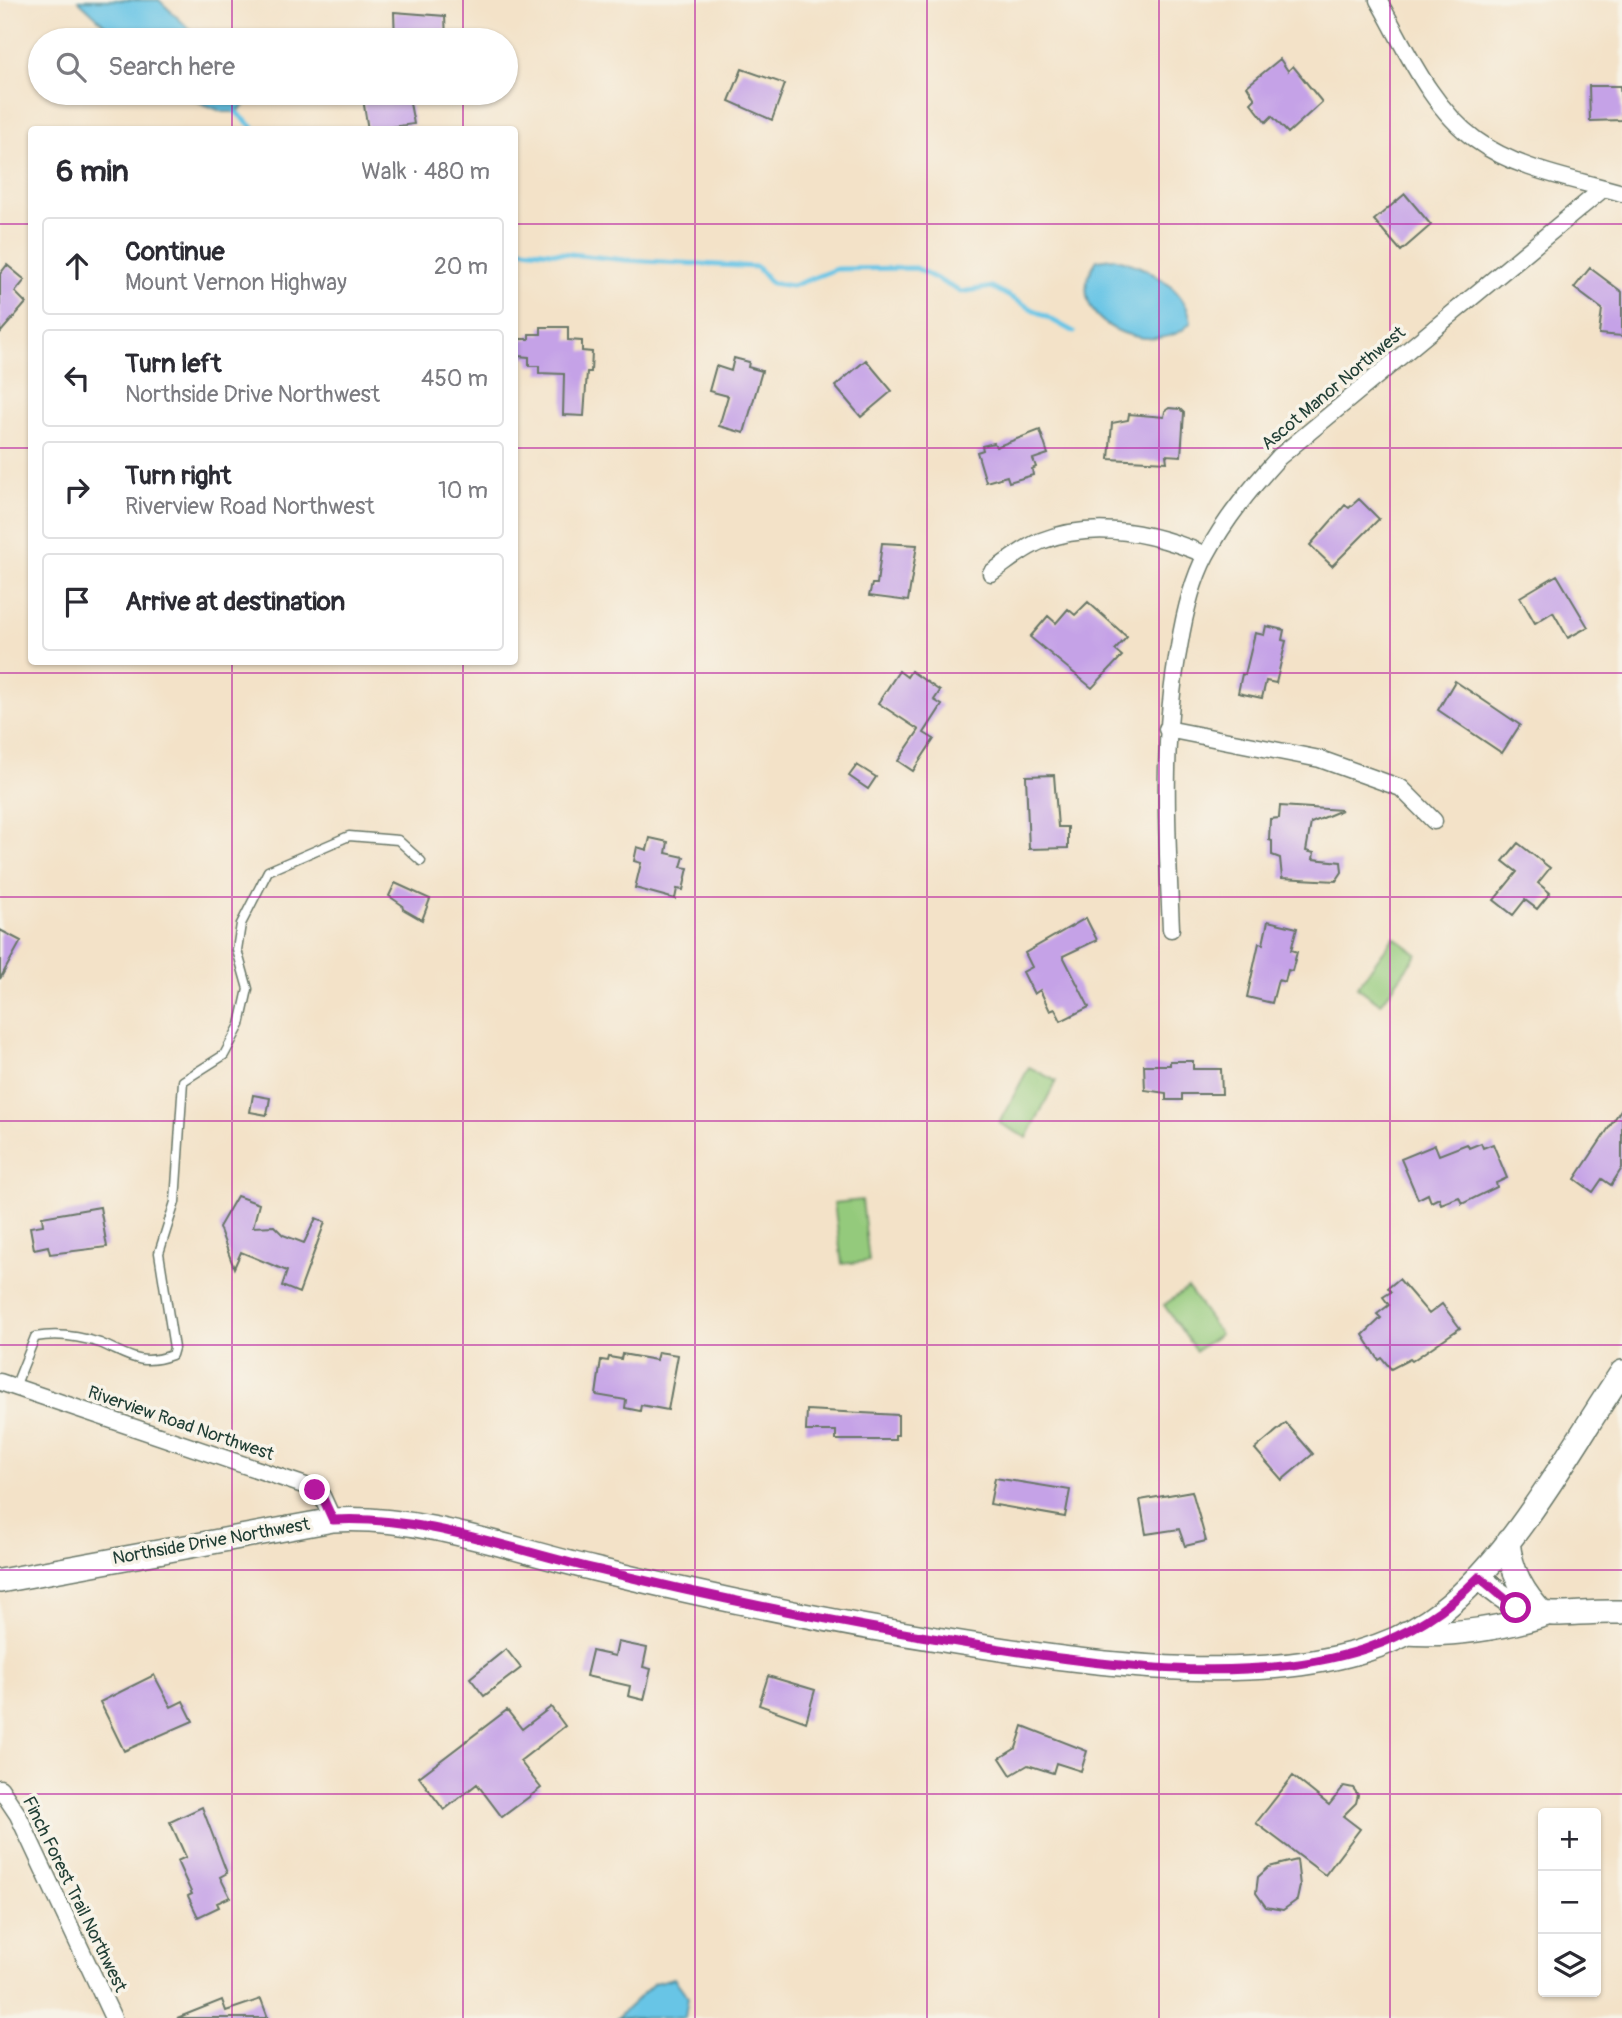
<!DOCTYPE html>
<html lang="en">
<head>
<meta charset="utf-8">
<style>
	body { margin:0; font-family:Pangolin,sans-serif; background:#f2f2f3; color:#2b2b33 }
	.controls { position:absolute; right:21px; bottom:21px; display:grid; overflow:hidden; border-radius:7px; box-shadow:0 2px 5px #0004 }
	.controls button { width:63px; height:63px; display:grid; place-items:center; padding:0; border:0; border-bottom:2px solid #e1e1e2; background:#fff; color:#2b2b33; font:35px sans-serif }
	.stop { position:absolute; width:21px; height:21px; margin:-16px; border:5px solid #b5179e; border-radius:50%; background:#fff }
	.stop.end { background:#b5179e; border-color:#fff; box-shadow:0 2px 7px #0008 }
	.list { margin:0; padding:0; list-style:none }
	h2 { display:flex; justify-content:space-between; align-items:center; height:91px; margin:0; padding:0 28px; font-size:30px }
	h2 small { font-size:23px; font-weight:400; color:#7c7c81 }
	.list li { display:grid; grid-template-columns:46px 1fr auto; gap:21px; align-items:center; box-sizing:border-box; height:98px; margin:0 14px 14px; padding:0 14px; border:2px solid #e1e1e2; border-radius:7px }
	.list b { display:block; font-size:26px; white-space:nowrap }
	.list p { margin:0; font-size:23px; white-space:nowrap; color:#7c7c81 }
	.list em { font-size:23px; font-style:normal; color:#7c7c81 }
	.icon { flex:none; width:38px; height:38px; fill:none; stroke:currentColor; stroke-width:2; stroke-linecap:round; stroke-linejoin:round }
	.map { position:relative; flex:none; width:1622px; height:2018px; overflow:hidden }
	.search { position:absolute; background:#fff; box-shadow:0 2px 5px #0004; left:28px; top:28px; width:490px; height:77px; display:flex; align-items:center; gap:18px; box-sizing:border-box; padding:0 24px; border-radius:38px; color:#7c7c81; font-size:26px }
	.panel { position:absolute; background:#fff; box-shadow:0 2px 5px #0004; left:28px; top:126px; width:490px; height:539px; border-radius:7px }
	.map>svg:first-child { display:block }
</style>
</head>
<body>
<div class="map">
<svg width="1622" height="2018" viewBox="0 0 1622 2018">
	<rect width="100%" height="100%" fill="#f7f3e8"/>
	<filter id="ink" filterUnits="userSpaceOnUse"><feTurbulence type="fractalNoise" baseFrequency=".0143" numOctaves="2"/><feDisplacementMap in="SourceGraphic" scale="14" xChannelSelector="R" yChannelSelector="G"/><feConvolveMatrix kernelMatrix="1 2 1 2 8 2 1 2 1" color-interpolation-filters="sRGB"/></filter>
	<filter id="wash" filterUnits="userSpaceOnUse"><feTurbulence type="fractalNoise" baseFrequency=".00686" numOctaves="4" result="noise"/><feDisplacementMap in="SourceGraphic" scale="28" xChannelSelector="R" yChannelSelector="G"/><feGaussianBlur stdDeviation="1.57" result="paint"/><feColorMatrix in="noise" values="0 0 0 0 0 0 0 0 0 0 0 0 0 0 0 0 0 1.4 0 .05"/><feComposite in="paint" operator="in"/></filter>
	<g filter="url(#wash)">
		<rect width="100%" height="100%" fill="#f3e2c8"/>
		<path fill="#94ca7c" stroke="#5a8458" stroke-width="2" d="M1394 937 1417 954 1381 1004 1357 987Z
			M1029 1067 1056 1081 1027 1138 999 1123Z
			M862 1200 869 1261 842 1264 834 1203Z
			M1188 1288 1220 1334 1196 1351 1164 1305Z"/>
		<path fill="#68c5e6" stroke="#44818d" stroke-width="2" d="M78 0H159L201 40H121Z
			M177 93H238L244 106 236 112H223Z
			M1113 258C1143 265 1186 286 1191 322 1159 362 1053 323 1097 260Z
			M674 1978 688 1997 685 2018H617L654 1983Z"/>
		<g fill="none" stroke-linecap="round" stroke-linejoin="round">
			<path stroke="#68c5e6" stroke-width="5" d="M236 112 256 130
				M514 248 625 260 757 267 771 283 792 286 836 269 916 268 961 292 992 287 1074 332"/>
		</g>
		<g id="blocks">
			<path fill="#c5a2e7" d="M394 12 445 16 446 40H395Z
				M1280 59 1288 71 1293 66 1322 102 1288 133 1272 116 1266 122 1251 103 1255 99 1247 86Z
				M742 69 785 84 772 120 729 101Z
				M1589 86H1620L1622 120 1590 121Z
				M362 93H388L390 101 409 98 414 124 368 130Z
				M1405 194 1431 225 1401 251 1374 220Z
				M7 265 25 280 15 292 26 303 0 333V274Z
				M1590 268 1622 292V336L1599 334 1602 309 1574 288Z
				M541 327H568V340L582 341V351L592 352 591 372H587L584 416 563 415 564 374 539 373V366H529V357L517 356V339H529V334H541Z
				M734 358 749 362 748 367 762 371 744 433 719 426 728 396 709 391 716 366 731 371Z
				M866 360 892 391 861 417 835 386Z
				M1169 408 1180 409 1184 413 1181 456 1166 455 1167 462 1109 459 1112 423 1128 420 1129 414 1164 417 1165 411Z
				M1040 430 1048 454 1033 459 1036 467 1032 469 1033 475 1009 482 1007 476 986 482 977 452 983 450 982 446 994 443 996 447Z
				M1359 499 1379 519 1332 566 1310 545 1345 505 1349 508Z
				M882 543 917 545 908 601 869 596 872 584H877Z
				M1557 575 1588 627 1568 638 1553 612 1535 623 1520 597Z
				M1088 602 1127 637 1115 650 1122 656 1092 688 1030 637 1048 616 1056 623 1068 609 1075 615Z
				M1266 626 1284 630 1282 640 1286 641 1276 683 1266 681 1262 698 1238 693 1242 674 1245 675 1255 633 1264 635Z
				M899 671 907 677 911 671 940 691 934 700 942 705 924 733 934 739 913 771 898 761 919 730 878 703Z
				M1455 681 1520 725 1502 753 1438 710Z
				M857 765 876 777 868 789 849 776Z
				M1054 775 1058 827H1068V848L1029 849 1026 776Z
				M1280 806 1342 810 1311 823 1306 851 1314 853 1313 859 1341 862 1342 872 1336 881 1282 878 1280 858 1272 855V841L1269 840 1270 819 1279 818Z
				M650 838 668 842 666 853 684 857 681 867 688 868 683 890 677 889 675 899 635 888 641 863 634 861 637 847 647 850Z
				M1518 843 1550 868 1538 883 1550 893 1537 909 1525 900 1513 915 1494 900 1517 872 1503 861Z
				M395 883 430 899 422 920 403 909 402 905 389 896Z
				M1086 918 1097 940 1063 956 1089 1007 1061 1021 1055 1009 1050 1011 1040 990 1034 994 1023 972 1032 967 1025 953Z
				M1268 921 1297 928 1291 950 1297 952 1292 971 1288 970 1285 982 1278 980 1272 1003 1247 997 1259 943 1263 944Z
				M0 930 21 941 0 979Z
				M1170 1061H1193V1069H1221L1222 1094H1182V1100H1166V1093L1145 1090 1144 1065H1170Z
				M253 1095 270 1098 267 1115 250 1112Z
				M1622 1108V1168L1611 1185 1602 1179 1593 1192 1575 1179Z
				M1481 1143 1483 1148 1493 1144 1507 1178 1496 1183 1497 1187 1462 1204 1459 1197 1441 1204 1439 1198 1431 1202 1428 1194 1418 1199 1401 1159 1435 1145 1439 1155 1467 1144 1469 1148Z
				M237 1196 259 1204 253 1227 274 1226 283 1235 304 1243 316 1218 325 1222 299 1293 282 1286 287 1271 241 1252 234 1268 219 1227Z
				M100 1207 107 1247 50 1254 48 1246 34 1249 30 1227 43 1225 42 1217Z
				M1399 1279 1429 1314 1442 1304 1460 1328 1412 1361 1410 1359 1391 1369 1382 1358 1379 1360 1363 1335 1381 1318 1377 1314 1389 1305 1383 1297 1391 1292 1388 1288Z
				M658 1352 678 1355 668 1410 641 1405 640 1411 625 1408 626 1400 596 1395 601 1360 608 1361 609 1357 621 1359 622 1354 656 1360Z
				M807 1410 898 1415V1435H895V1440H836V1431H806Z
				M1286 1423 1313 1454 1282 1480 1255 1449Z
				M995 1478 1070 1490 1065 1517 990 1504Z
				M1192 1491 1206 1541 1185 1546 1179 1529 1146 1534 1140 1500Z
				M618 1642 647 1648 643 1667 651 1669 644 1700 628 1696 630 1686 586 1676 592 1651 615 1656Z
				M506 1649 521 1668 484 1696 470 1678Z
				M154 1675 171 1707 183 1701 193 1721 124 1751 100 1702Z
				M768 1676 815 1690 806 1722 759 1705Z
				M551 1707 565 1726 520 1761 541 1788 502 1817 477 1784 444 1810 419 1777 507 1710 522 1729Z
				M1023 1726 1087 1751 1081 1771 1056 1763 1053 1773 1028 1765 1011 1775 1000 1758 1016 1748Z
				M1293 1776 1329 1805 1344 1786 1353 1788 1358 1795 1356 1803 1343 1816 1360 1829 1325 1875 1256 1823Z
				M202 1807 227 1873 220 1877 230 1897 217 1903 219 1907 198 1917 188 1896 192 1894 177 1861 186 1857 170 1822Z
				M1297 1860 1300 1886 1297 1900 1283 1910 1266 1907 1256 1893 1258 1877 1269 1867Z
				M261 1999 268 2018H177L222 2000 226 2011Z"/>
		</g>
	</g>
	<g filter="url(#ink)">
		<use href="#blocks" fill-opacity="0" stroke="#697768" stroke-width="2"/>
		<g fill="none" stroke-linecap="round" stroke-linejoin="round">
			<defs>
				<path id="lane" d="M15 1387 35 1337C56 1333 79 1336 100 1343 129 1355 139 1367 172 1355L174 1348 159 1253 175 1202 183 1081 224 1055 240 1025 248 989 237 950 241 924 268 871 349 836 398 840 421 861"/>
				<path id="street" d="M1378 0C1405 47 1430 107 1476 140 1517 170 1574 179 1622 193
					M991 573C1007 562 1023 548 1041 541 1095 520 1155 533 1206 555
					M1167 729 1320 759 1401 788 1434 821
					M1171 929C1167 834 1161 741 1179 647 1184 616 1191 583 1206 555 1226 518 1251 488 1279 457L1604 188
					M0 1382 306 1486 322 1496 333 1520
					M0 1788 18 1815 113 2018"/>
				<path id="secondary" d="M1508 1541C1511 1572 1523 1593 1544 1615
					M1479 1577C1535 1630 1553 1610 1622 1612
					M0 1581 333 1520C422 1515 509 1549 594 1569 714 1598 833 1623 955 1642 1085 1663 1313 1699 1428 1621 1508 1567 1568 1452 1622 1372
					M1406 1633C1452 1636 1497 1629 1541 1616"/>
			</defs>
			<use href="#lane" stroke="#697768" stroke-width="11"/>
			<use href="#street" stroke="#697768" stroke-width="19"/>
			<use href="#secondary" stroke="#697768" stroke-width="26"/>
			<use href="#lane" stroke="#fff" stroke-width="8"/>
			<use href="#street" stroke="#fff" stroke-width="16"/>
			<use href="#secondary" stroke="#fff" stroke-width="23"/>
		</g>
	</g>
	<g fill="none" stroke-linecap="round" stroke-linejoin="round" filter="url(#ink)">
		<path stroke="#b5179e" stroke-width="9" d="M315 1490 322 1496 333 1520C422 1515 510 1549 595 1569 719 1599 843 1624 969 1644 1092 1664 1244 1688 1365 1649 1410 1634 1446 1611 1479 1577L1516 1608"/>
	</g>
	<path fill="none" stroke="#b5179e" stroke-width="2" stroke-opacity="0.55" d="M232 0V40M463 0V40M695 0V2018M927 0V2018M1159 0V2018M1390 0V2018M232 93V130M463 93V130M0 224H32M514 224H1622M0 448H32M514 448H1622M232 662V2018M463 662V2018M0 673H1622M0 897H1622M0 1121H1622M0 1345H1622M0 1570H1622M0 1794H1622"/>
	<g text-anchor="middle" stroke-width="7" stroke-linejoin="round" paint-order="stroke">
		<g font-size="18" fill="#1f3d34" stroke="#f7f3e8">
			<text transform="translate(1333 388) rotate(-40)" y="6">Ascot Manor Northwest</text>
			<text transform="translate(181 1423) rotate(19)" y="6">Riverview Road Northwest</text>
			<text transform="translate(211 1541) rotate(-10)" y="6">Northside Drive Northwest</text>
			<text transform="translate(75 1894) rotate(64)" y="6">Finch Forest Trail Northwest</text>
		</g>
	</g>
</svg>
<div class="controls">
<button>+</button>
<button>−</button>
<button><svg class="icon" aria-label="layers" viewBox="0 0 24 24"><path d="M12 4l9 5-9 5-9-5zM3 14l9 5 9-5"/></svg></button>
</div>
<div class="stop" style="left:1516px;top:1608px"></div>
<div class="stop end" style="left:315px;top:1490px"></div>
<div class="search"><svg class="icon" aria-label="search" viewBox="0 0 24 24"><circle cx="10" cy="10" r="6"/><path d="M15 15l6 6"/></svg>Search here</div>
<section class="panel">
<h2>6 min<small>Walk · 480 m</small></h2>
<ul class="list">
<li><svg class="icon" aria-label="ahead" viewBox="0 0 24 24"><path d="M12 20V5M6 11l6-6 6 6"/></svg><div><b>Continue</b><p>Mount Vernon Highway</p></div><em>20 m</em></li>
<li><svg class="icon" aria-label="left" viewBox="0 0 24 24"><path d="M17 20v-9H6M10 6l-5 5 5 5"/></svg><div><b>Turn left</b><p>Northside Drive Northwest</p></div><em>450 m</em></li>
<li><svg class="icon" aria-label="right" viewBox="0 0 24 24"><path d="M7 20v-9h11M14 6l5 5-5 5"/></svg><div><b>Turn right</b><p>Riverview Road Northwest</p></div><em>10 m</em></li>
<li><svg class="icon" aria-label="arrive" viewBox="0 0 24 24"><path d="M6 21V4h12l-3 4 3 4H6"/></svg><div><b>Arrive at destination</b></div></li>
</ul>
</section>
</div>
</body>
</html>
